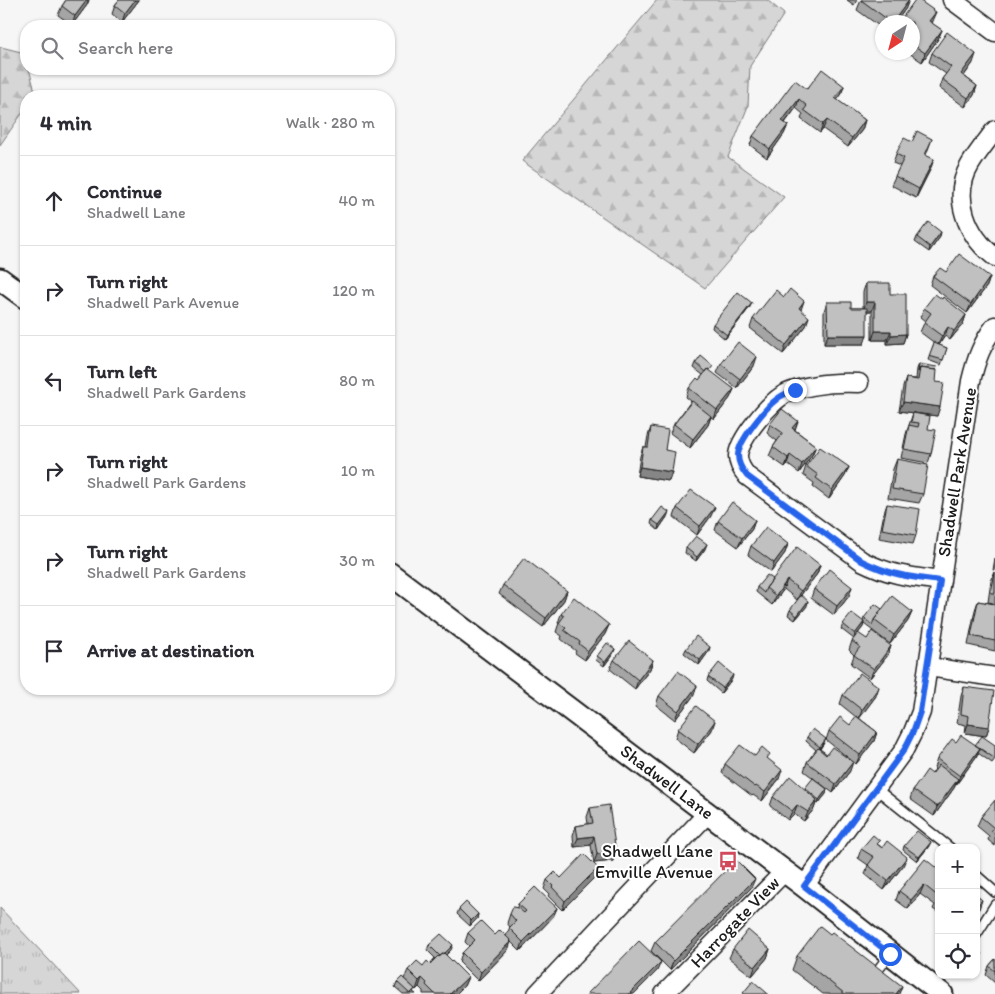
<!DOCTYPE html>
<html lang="en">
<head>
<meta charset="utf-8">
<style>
	body { margin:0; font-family:Itim,sans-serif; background:#f7f7f7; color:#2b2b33 }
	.controls { position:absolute; right:15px; bottom:15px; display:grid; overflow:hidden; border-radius:10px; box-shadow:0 1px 4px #0004 }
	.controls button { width:45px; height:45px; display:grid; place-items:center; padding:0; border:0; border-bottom:1px solid #e1e1e2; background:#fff; color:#2b2b33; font:25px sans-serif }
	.compass { position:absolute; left:875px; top:15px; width:45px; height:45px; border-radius:50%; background:#fff; box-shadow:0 1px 4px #0004; rotate:216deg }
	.stop { position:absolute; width:15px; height:15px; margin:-11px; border:4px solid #2563eb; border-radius:50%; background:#fff }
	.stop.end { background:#2563eb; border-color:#fff; box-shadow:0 1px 5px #0008 }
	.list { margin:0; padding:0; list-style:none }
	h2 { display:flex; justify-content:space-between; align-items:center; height:65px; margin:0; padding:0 20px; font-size:21px }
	h2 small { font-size:16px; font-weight:400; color:#7c7c81 }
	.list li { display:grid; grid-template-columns:32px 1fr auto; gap:15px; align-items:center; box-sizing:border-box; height:90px; padding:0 20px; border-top:1px solid #e1e1e2 }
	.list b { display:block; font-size:19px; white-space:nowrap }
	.list p { margin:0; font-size:16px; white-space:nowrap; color:#7c7c81 }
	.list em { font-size:16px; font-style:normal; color:#7c7c81 }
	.icon { flex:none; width:28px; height:28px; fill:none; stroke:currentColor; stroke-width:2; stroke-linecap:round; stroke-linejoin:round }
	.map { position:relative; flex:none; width:995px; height:994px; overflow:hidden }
	.search { position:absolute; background:#fff; box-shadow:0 1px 4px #0004; left:20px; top:20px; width:375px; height:55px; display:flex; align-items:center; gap:12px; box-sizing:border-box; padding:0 18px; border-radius:20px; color:#7c7c81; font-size:19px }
	.panel { position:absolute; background:#fff; box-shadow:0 1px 4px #0004; left:20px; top:90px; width:375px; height:605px; border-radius:20px }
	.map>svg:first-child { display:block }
</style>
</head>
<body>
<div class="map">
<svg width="995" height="994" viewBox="0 0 995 994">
	<defs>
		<pattern id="grass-tufts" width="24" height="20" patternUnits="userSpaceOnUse" patternTransform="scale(1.25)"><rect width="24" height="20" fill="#d6d6d6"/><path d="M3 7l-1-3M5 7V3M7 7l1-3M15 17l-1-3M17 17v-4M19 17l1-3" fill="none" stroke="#b7b7b7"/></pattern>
		<pattern id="forest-firs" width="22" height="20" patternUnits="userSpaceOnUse" patternTransform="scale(1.25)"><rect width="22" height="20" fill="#d6d6d6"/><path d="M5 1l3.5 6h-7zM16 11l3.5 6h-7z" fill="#b7b7b7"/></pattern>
	</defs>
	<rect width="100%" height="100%" fill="#f6f6f6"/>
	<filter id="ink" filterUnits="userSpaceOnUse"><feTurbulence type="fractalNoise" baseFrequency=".02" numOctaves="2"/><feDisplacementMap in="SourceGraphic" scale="10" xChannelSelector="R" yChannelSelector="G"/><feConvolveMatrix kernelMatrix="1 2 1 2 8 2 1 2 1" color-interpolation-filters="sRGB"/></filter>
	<g filter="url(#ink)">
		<path fill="url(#grass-tufts)" stroke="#797979" d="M0 908 81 994H0Z"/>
		<path fill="url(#forest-firs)" stroke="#797979" d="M657 0H767L784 14 750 66 748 106 728 157 784 197 705 288 522 161Z
			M1 47 25 53 26 69H29L36 95 26 96V108L0 145V48Z"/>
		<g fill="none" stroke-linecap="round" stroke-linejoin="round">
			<defs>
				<path id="service" d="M875 788 950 848
					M976 875 995 892
					M976 935 995 905
					M872 978 890 954"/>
				<path id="minor" d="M952 0 995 32
					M995 130C987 141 977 153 970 165 951 197 967 236 995 257
					M859 383C836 382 809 384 787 393 772 399 738 440 738 456 738 464 742 470 747 476L862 561C890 575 910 577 941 581
					M929 667 995 677
					M804 886 904 750 913 732 921 712 971 381C976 360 982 343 995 326
					M537 994 708 813
					M664 994 785 871"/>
				<path id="tertiary" d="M0 279 26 298
					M389 573 804 886 942 994"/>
			</defs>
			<use href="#service" stroke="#1c1c1c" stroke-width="12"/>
			<use href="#minor" stroke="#1c1c1c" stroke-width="21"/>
			<use href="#tertiary" stroke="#1c1c1c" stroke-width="25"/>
			<use href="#service" stroke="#fff" stroke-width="9"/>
			<use href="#minor" stroke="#fff" stroke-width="18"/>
			<use href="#tertiary" stroke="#fff" stroke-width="21"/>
		</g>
		<path fill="#a5a5a5" stroke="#1c1c1c" d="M66 0H89L87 5 72 25 58 15 62 6Z
			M119 0H139L122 22 112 14 115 5Z
			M847 0H857L854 5Z
			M861 0 906 8 896 22H882V28L857 10Z
			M932 21 931 23 942 30 938 39 922 62 909 53V52H912V22Z
			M932 53 973 63 964 76 977 86 974 95 965 107 939 88 942 79 946 74 929 62Z
			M844 86 841 95 837 100 865 120 862 130 848 147 823 129 820 133 801 119 803 114 796 108 785 123 788 125 784 134 767 158 750 145 753 136 807 89Z
			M932 139 926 155 931 168 916 198 891 185 900 166 893 163 896 154 912 142Z
			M917 237H940L929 252 915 242Z
			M946 272 990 277 987 286 967 313 930 285 933 276Z
			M866 283 890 294 906 334 903 343 887 344V340H872V311H867L864 344H824V311L827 302 851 308H863V292Z
			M750 307 725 339 712 328 713 324Z
			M924 308 966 315 963 324 950 340 945 336 939 345 947 348 941 365 928 360 934 343 936 344 920 332 925 321 920 317Z
			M801 310 806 326 783 354 750 328 753 319Z
			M696 363 734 389 730 398 714 419 711 417 708 425 690 448 670 433 674 424 691 401 686 397 689 388 699 380 703 375 694 368Z
			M721 364 754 366 737 388 717 373Z
			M919 364 936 382 937 416 899 411 903 387 906 378 916 379 917 369Z
			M913 413 928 429 931 454 928 463 901 458 906 434Z
			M770 424 795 430 816 446 812 455 799 473 787 464 785 467 769 456 773 447 777 441 767 433Z
			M651 427 665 450 672 472 669 481 637 476 640 456 643 447H646L648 436Z
			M897 459 923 494 919 503 888 498 893 469Z
			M806 466 849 467 845 476 829 499 813 487 814 483 803 475Z
			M887 504 916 535 913 544 879 538 884 513Z
			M677 508 711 516 697 535 674 517Z
			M667 517 658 530 651 524 652 520Z
			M755 520 752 529 738 547 715 530 718 521Z
			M788 544 785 553 771 572 748 555 751 546Z
			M686 548 705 549 696 561 685 553Z
			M995 558V570H993Z
			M820 565 817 574 797 600 784 589 772 605 756 592 757 587Z
			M995 572V651L968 645 975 610 978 601 993 604V603L988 602 991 581Z
			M503 585 567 591 564 600 543 627 499 594Z
			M814 589 849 596 834 615 811 598Z
			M807 606 795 620 788 615 790 610Z
			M882 609 912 612 908 621 890 644 864 624 863 627 854 639 841 629 843 624 863 622 864 618Z
			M561 614 609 625 605 634 585 660 575 653 576 651 561 639 562 636 556 632 559 623H558Z
			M867 639 891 646 888 655 870 678 851 664 854 655 849 650 852 641Z
			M615 649 613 654 604 666 596 660 597 656Z
			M686 649 709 651 699 665 684 653Z
			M614 660H653L650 669 635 689 610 669Z
			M708 677 732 679 721 693 707 681Z
			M964 687 989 727 986 736 965 733 966 725 957 723 961 696Z
			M694 695 675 720 656 705 659 696Z
			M843 695 876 696 859 718 877 732 874 741 856 764 826 740 829 731 850 725 856 717 840 704Z
			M678 729 712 730 694 753 675 738Z
			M807 737 824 743 820 749 850 771 833 793 804 771 807 762 816 750 806 741Z
			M956 742 975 745H995V759L992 763 978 753 976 757 956 785V784L954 788 934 816 910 799 913 790 932 774 935 769 934 768 937 759Z
			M755 756 768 759 779 779 762 801 753 795 752 796 722 773 725 764Z
			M805 789H827L826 794 818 804 816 803 814 809 804 821 794 814 788 820 770 806 773 797Z
			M995 801V846L988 840 989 836 977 826 981 817Z
			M590 808 613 861 594 863 591 845 574 847 573 835 576 826 588 824 587 817Z
			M879 845 903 866 884 890 865 874 868 865 858 858 861 849Z
			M904 846H929L917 861 903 850Z
			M939 870V913L933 909 935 905 920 894 908 909 896 900 899 891Z
			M595 877 562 910 548 896 549 894 544 889 547 880 561 878Z
			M751 888 670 970 651 951 655 942Z
			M518 904 557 908 553 917 520 951 511 942 508 950 478 981 459 962 462 953 469 946 465 942 468 933 506 936 510 927 507 923 510 914 517 907Z
			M459 909 478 914 477 919 470 926 457 914Z
			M429 945 451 950 446 955 468 977 464 986 456 994H423V991L419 987 416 990 404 979 408 970 430 964 435 958 427 950Z
			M733 949H770L767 958 752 976 729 958Z
			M797 956 899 994H823L792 970Z
			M995 959V983L986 975 989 966Z
			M397 982 415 989 413 992 416 994H403L395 987Z"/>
		<path fill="#868686" stroke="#1c1c1c" d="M87 0H89L87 5 72 25 75 16Z
			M135 0H139L122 22 125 13Z
			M909 0 906 8 896 22H893Z
			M936 12 932 21 926 30 929 21Z
			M942 30 938 39 922 62 925 53Z
			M976 54 973 63 958 84 961 74Z
			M844 86 841 95 832 107 835 98Z
			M977 86 974 95 965 107 968 98Z
			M799 99 796 108 779 130 782 121Z
			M827 120 823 129 820 133 823 124Z
			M865 120 862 130 848 147 852 138Z
			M788 125 784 134 767 158 770 149Z
			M934 159 931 168 916 198 919 189Z
			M941 232 940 237 929 252 930 247Z
			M990 277 987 286 967 313 971 304Z
			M804 301 801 310 799 308Z
			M866 302H875L872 311H863Z
			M752 303 750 307 725 339 727 335Z
			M966 315 963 324 950 340 954 331Z
			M809 317 806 326 783 354 786 345Z
			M948 327 945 336 938 345 942 336Z
			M875 331H891L887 340H872Z
			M906 334 903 343 887 344 891 335Z
			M828 335H867L864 344H824Z
			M757 357 754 366 737 388 740 379Z
			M734 389 730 398 714 419 717 410Z
			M903 402 940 407 937 416 899 411Z
			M711 416 708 425 690 448 693 439Z
			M798 421 795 430 792 428Z
			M816 446 812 455 799 473 802 464Z
			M790 455 787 464 785 467 788 458Z
			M640 467 672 472 669 481 637 476Z
			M849 467 845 476 829 499 832 490Z
			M715 507 711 516 697 535 700 526Z
			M669 512 667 517 658 530 659 525Z
			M755 520 752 529 738 547 742 538Z
			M707 544 705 549 696 561 697 557Z
			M788 544 785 553 771 572 774 563Z
			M820 565 817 574 797 600 801 591Z
			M787 580 784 589 772 605 776 596Z
			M852 587 849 596 834 615 837 606Z
			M567 591 564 600 543 627 546 618Z
			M808 601 807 606 795 620 797 616Z
			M912 612 908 621 890 644 894 635Z
			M864 622 863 627 854 639 855 634Z
			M609 625 605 634 585 660 588 651Z
			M891 646 888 655 870 678 874 669Z
			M710 647 709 651 699 665 700 660Z
			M615 649 613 654 604 666 605 662Z
			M653 660 650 669 635 689 638 680Z
			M733 675 732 679 721 693 723 688Z
			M697 686 694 695 675 720 678 711Z
			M879 687 876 696 859 719 862 710Z
			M715 721 712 730 694 753 698 744Z
			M968 724 989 727 986 736 965 733Z
			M877 732 874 741 856 764 860 755Z
			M826 739 824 743 818 751 820 747Z
			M980 748 976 757 956 785 960 776Z
			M853 762 850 771 833 793 836 784Z
			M782 770 779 779 762 801 765 792Z
			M958 779 954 788 934 816 937 807Z
			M827 789 826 794 818 804 819 800Z
			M817 800 814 809 804 821 808 812Z
			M797 805 794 814 788 820 792 811Z
			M594 836 591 845 574 847 578 838Z
			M931 842 929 846 917 861 919 857Z
			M616 852 613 861 594 863 597 854Z
			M907 857 903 866 884 890 888 881Z
			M598 868 595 877 562 910 565 901Z
			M755 879 751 888 670 970 673 961Z
			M924 885 920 894 908 909 911 900Z
			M982 900 979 909 976 912V907Z
			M557 908 553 917 520 951 523 942Z
			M478 914 477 919 470 926 471 921Z
			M511 941 508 950 478 981 481 972Z
			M453 945 451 950 439 962 441 957Z
			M770 949 767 958 752 976 755 967Z
			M982 954 980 958 976 963V961Z
			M661 962 657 971 634 994H629Z
			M468 977 464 986 456 994H450Z
			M422 978 419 987 416 990 419 981Z
			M902 986 899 994H896Z"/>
		<path fill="#c0c0c0" stroke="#1c1c1c" d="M66 0H87L75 16 62 6Z
			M119 0H135L125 13 115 5Z
			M861 0H909L893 22H891Z
			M915 0H919L936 12 929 21 942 30 925 53 912 44 915 40 912 38V22H899Z
			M947 32 976 54 961 74 977 86 968 98 942 79 951 67 932 53Z
			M822 69 844 86 835 98 865 120 852 138 827 120 823 124 804 110 807 106 799 99 782 121 788 125 770 149 753 136 795 80 807 89Z
			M917 131 932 139 925 155 934 159 919 189 895 176 904 158 896 154 904 138 912 142Z
			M928 222 941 232 930 247 917 237Z
			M959 254 990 277 971 304 933 276 940 268 946 272Z
			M866 283H890V294H906V334L891 335V331H875V302H866Z
			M790 289 804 301 799 308 809 317 786 345 753 319 776 290 784 297Z
			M738 292 752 303 727 335 713 324Z
			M935 294 942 299 943 297 966 315 954 331 948 327 942 336 924 323 931 313 924 308Z
			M827 302H851V308H867V335H828Z
			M738 342 757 357 740 379 721 364Z
			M934 343 947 348 943 360 929 356Z
			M701 356 713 366 710 370 708 369 706 372 696 363Z
			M919 364 937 367 936 370 920 368 918 372Z
			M920 368 937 370 936 382 944 383 940 407 903 402 906 378 918 380Z
			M708 369 734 389 717 410 689 388 697 378 699 380Z
			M692 401 711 416 693 439 674 424Z
			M782 409 798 421 792 428 816 446 802 464 790 455 788 458 773 447 783 433 770 424Z
			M913 413 930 416 928 429 936 430 931 454 904 449 909 425 918 427 919 423 911 422Z
			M651 427 668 430 665 450 675 452 672 472 640 467 643 447H648Z
			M820 447 849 467 832 490 816 478 818 475 806 466Z
			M897 459 928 465 923 494 892 489Z
			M691 490 715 507 700 526 677 508Z
			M732 502 755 520 742 538 718 521Z
			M887 504 920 509 916 535 882 529Z
			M662 507 669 512 659 525 652 520Z
			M766 527 788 544 774 563 751 546Z
			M696 536 707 544 697 557 686 548Z
			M797 547 820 565 801 591 787 580 776 596 766 588Z
			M524 558 567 591 546 618 503 585Z
			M829 569 852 587 837 606 814 589Z
			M995 572V593H991Z
			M767 575 773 579 766 588 764 593 757 587Z
			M801 595 808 601 797 616 790 610Z
			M892 596 912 612 894 635 874 620Z
			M574 597 609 625 588 651 579 644 580 642 564 630 566 628 559 623 564 616 561 614Z
			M978 601 995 604V641L971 636Z
			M875 604 882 609 874 620 872 625 864 618Z
			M852 613 864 622 855 634 843 624Z
			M872 631 891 646 874 669 854 655 860 647 852 641 858 633 867 639Z
			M696 636 710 647 700 660 686 649Z
			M629 641 653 660 638 680 614 660Z
			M607 643 615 649 605 662 597 656Z
			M719 663 733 675 723 688 708 677Z
			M678 671 697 686 678 711 659 696Z
			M860 673 879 687 862 710 843 695Z
			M964 687 994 691 989 727 968 724 969 716 961 714Z
			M696 706 715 721 698 744 678 729Z
			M856 716 877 732 860 755 829 731 840 717 850 725Z
			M813 729 826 739 820 747 807 737Z
			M961 735 980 748 960 776 937 759 952 739 956 742Z
			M982 736 995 745V757L994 758 975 745Z
			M740 745 755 756 762 747 770 754 767 758 782 770 765 792 756 786 755 787 725 764Z
			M832 747 853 762 836 784 807 762 818 748 826 755Z
			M939 765 958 779 937 807 913 790 927 770 932 774Z
			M790 776 817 800 808 812 797 805 792 811 773 797Z
			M813 778 827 789 819 800 805 788Z
			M995 800V834L991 831 994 828 981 817Z
			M609 805 616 852 597 854 594 836 578 838 576 826 593 823 590 808Z
			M917 831 931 842 919 857 904 846Z
			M873 835 880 841 877 844 882 848 887 841 907 857 888 881 868 865 874 857 861 849Z
			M584 854 598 868 565 901 552 887 553 886 547 880 555 872 561 878Z
			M925 859 939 870V897L924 885 911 900 899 891Z
			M736 860 755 879 673 961 655 942Z
			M535 887 557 908 523 942 509 928 516 921 510 914 513 907 518 908 524 913 526 911 518 904Z
			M976 895 982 900 976 907Z
			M466 902 478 914 471 921 459 909Z
			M481 921 495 935 500 930 511 941 481 972 462 953 475 940 468 933Z
			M820 926 830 934 832 932 902 986 896 994H845L797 956Z
			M748 930 770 949 755 967 733 949Z
			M441 934 453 945 445 953H444L440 956 429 945Z
			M639 941 661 962 629 994H587Z
			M976 949 982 954 976 961Z
			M444 953 468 977 450 994H435L426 985 427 983 422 978 419 981 408 970 417 961 423 966 427 961 430 964 438 956 439 957Z
			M995 959V971L989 966Z
			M402 977 415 989 410 994 397 982Z
			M753 981 767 993V994H744L743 993Z"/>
	</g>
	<g fill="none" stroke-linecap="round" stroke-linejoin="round" filter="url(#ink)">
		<path stroke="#2563eb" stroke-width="6" d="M795 390C788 393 783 394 777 399 766 407 738 442 738 455 738 464 742 470 747 476L862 561C890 575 910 577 940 581L920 712 913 732 904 750 804 886 890 954"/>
	</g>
	<defs>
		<symbol id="bus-bare" viewBox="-9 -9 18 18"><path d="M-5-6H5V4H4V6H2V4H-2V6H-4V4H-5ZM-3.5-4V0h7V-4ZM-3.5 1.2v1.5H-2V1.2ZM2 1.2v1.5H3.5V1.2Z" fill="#d1495b" stroke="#fff" stroke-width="2.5" paint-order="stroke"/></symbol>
	</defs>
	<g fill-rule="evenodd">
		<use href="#bus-bare" x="714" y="847" width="28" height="28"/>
	</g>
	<g text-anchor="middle" stroke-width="4" stroke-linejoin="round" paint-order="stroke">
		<g font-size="18" fill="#1c1c1c" stroke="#fff">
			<text transform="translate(957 472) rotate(-81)" y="6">Shadwell Park Avenue</text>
			<text transform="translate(667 782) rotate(37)" y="6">Shadwell Lane</text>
			<text transform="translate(735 922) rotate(-46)" y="6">Harrogate View</text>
		</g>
		<g font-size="18" fill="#1c1c1c" stroke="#fff" text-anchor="end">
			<text x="713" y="857">Shadwell Lane<tspan x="713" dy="21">Emville Avenue</tspan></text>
		</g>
	</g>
</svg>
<div class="controls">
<button>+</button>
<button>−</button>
<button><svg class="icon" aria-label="locate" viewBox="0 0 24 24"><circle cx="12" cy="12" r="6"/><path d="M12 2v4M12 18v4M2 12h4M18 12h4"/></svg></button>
</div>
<svg class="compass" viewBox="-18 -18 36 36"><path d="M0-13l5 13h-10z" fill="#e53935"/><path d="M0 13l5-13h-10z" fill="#7c7c81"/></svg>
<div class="stop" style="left:890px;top:954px"></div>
<div class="stop end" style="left:795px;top:390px"></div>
<div class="search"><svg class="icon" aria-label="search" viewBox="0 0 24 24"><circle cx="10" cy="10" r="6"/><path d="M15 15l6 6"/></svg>Search here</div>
<section class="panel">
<h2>4 min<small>Walk · 280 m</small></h2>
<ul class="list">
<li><svg class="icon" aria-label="ahead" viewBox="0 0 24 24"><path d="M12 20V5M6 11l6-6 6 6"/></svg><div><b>Continue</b><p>Shadwell Lane</p></div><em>40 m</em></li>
<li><svg class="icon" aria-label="right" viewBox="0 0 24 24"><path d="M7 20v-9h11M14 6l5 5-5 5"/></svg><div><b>Turn right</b><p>Shadwell Park Avenue</p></div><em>120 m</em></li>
<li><svg class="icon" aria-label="left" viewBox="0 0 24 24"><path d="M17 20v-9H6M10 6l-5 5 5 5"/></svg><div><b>Turn left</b><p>Shadwell Park Gardens</p></div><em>80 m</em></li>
<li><svg class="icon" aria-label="right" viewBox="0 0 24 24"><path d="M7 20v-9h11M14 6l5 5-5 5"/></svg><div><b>Turn right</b><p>Shadwell Park Gardens</p></div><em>10 m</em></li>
<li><svg class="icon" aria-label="right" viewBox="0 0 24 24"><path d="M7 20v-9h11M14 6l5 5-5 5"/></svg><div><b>Turn right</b><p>Shadwell Park Gardens</p></div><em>30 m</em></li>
<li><svg class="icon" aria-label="arrive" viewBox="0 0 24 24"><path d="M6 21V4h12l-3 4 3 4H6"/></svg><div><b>Arrive at destination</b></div></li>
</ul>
</section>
</div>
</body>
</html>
